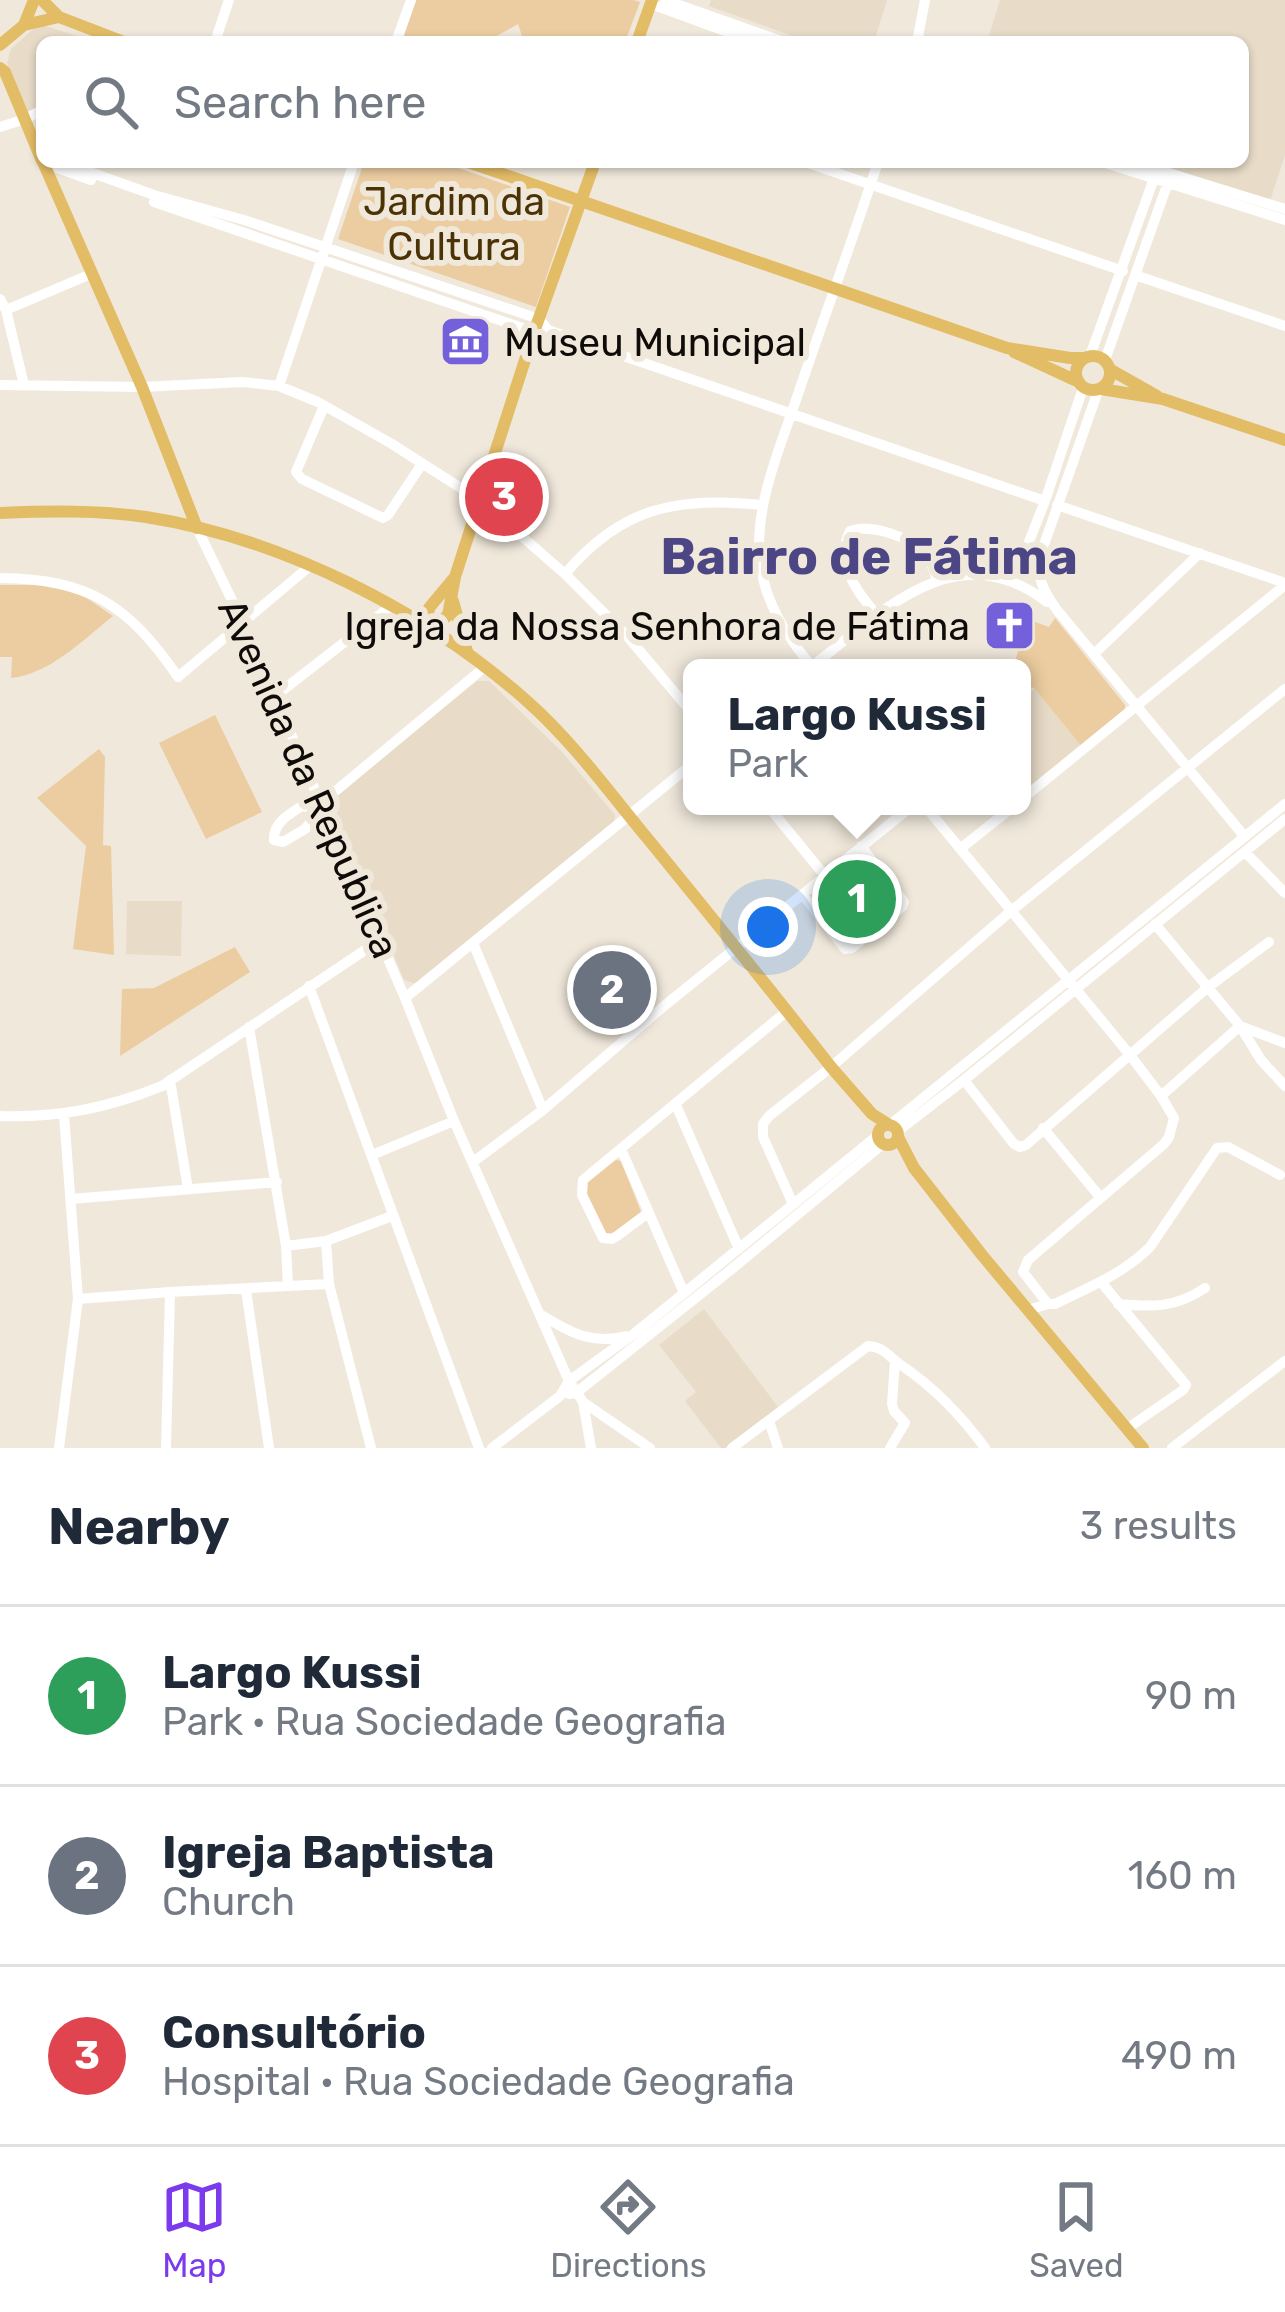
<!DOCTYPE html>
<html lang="en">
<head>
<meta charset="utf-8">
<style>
	body { margin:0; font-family:Rubik,sans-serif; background:#f6f6f7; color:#1f2937 }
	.you { position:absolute; left:768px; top:927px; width:42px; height:42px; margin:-30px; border:9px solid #fff; border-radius:50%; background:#1a73e8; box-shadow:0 0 0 18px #1a73e833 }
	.badge { display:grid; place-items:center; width:78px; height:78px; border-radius:50%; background:#7c3aed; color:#fff; font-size:39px; font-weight:700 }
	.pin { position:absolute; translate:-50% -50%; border:6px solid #fff; box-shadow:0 3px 12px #0006 }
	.popup { position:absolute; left:683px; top:659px; width:348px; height:156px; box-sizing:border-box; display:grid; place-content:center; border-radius:18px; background:#fff; filter:drop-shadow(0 3px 9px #0005); font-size:39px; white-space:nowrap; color:#747a83 }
	.popup b { font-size:45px; color:#1f2937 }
	.popup::after { content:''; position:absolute; left:50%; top:100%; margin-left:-24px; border:24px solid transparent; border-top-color:#fff }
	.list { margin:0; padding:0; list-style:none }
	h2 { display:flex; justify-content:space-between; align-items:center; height:156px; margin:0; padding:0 48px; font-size:51px }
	h2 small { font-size:39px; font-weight:400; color:#747a83 }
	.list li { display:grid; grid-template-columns:78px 1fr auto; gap:36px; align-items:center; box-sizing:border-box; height:180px; padding:0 48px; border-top:3px solid #e0e1e3 }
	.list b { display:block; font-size:45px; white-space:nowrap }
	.list p { margin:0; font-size:39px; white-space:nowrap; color:#747a83 }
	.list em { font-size:39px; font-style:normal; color:#747a83 }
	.icon { flex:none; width:66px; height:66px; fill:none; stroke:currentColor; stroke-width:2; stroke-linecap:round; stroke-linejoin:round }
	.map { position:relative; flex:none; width:1285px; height:1448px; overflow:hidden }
	.search { position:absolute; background:#fff; box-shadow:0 3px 9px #0004; left:36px; right:36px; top:36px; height:132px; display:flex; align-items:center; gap:30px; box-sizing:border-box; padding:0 42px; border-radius:18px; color:#747a83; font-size:45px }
	.sheet { height:696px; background:#fff }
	nav { display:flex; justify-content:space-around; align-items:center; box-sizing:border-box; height:168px; border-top:3px solid #e0e1e3; background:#fff; font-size:33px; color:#747a83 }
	nav a { display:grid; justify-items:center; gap:6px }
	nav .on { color:#7c3aed }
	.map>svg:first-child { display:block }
</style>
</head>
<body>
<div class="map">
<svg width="1285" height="1448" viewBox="0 0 1285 1448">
	<rect width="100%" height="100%" fill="#f0e8db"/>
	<path fill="#e8dbc8" d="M711 0H887L874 42H809L709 6Z
		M1000 0H1285V155L1270 201 1153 162H1243V42H987Z
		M39 24 96 42H42V106L28 114 7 63 11 49Z
		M477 681H489L562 752 615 815 614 821 416 984 404 980 332 804 334 797Z
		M1034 688 1082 747 1022 795V710Z
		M127 901H182L181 956 126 954Z
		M704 1309 778 1407 725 1448H721L685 1401 696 1392 659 1345Z"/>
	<path fill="#eccda1" d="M416 0H633L640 2 625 42H524L518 24 486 42H402Z
		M364 162H441L570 207 536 307 338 239Z
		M0 585H42L81 594 113 616C83 640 50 674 11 678L12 657H0Z
		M1055 618 1125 705V711L1082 747 1034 688 1022 684V668H990L992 662H1015L1027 619 1049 627Z
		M215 715 262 812 206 839 159 743Z
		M99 749 105 757 103 845 111 846 114 955 73 949 86 846 37 798Z
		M861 858 898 903 852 939 816 895Z
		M235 947 250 972 120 1056 122 989 154 988Z
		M616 1160 621 1161 641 1212 613 1233H606L583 1186Z"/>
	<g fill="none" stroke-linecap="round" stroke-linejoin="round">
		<path stroke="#fff" stroke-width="10" d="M665 0 784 42
			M651 4 755 42
			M215 42 229 0
			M396 42 411 0
			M917 42 925 0
			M0 127 25 119 42 110
			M62 162 154 195 244 220 539 319 548 330 1045 501
			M805 162 1123 271
			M1102 162 1285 220
			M1133 162 1285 209
			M43 163 91 180
			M154 202 534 332 540 331
			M1135 275 1285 326
			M0 299 6 310 24 385
			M6 310 91 274
			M1090 356 1157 170
			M1105 360 1171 174
			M0 385 142 387 243 382 279 386 318 402 392 444 481 501 565 574 628 637 692 713
			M279 386 354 162
			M1098 391 1039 559C1036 578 1046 595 1057 610L1245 837
			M324 406 296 472 302 479 383 518 388 515 422 464
			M1057 505 1285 583
			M197 528 242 621 405 998 454 1121 569 1381 583 1402 650 1448
			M565 574C621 507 678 496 762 505
			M997 575 1012 570 1021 562 1045 501 1083 388
			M0 578C88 579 128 604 178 677L310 566
			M878 616C857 593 834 562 850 531 871 524 909 536 924 553 931 560 934 571 937 580
			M1094 654 1200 553
			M810 668C881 613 955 532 1047 602
			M813 668C787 637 765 603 760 562 754 506 779 451 796 400 823 320 852 242 878 162
			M274 697 391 606
			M1022 799 1285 585
			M768 806 825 876
			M925 806 1130 1055 1161 1096 1174 1118 1169 1137 1164 1144 1028 1260 1023 1272 1048 1304 1028 1310
			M314 809 302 806C288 815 273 823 274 840L283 842 305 829 315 817 314 809 486 666
			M960 849 1014 806
			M1245 852 1285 893
			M803 895 845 949 852 948 902 907 904 902 861 846
			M1155 924 1240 1026 1261 1060 1285 1086
			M473 943 543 1110
			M309 986 479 1448
			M405 998 692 764
			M249 1027 286 1246 288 1286
			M170 1080 188 1189
			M964 1080 1014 1144 1020 1147 1026 1145 1207 988 1269 942
			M1161 1096 1240 1026 1285 1043
			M676 1105 739 1249
			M0 1116C58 1118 108 1108 162 1086L380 940
			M890 1125 1285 804
			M1043 1128 1100 1197
			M898 1131 964 1080 1285 819
			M621 1149 684 1293
			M372 1155 454 1121
			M473 1162 543 1110 664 1006 912 806
			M71 1199 277 1182
			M793 1204 763 1137V1124L769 1116 831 1067 1011 911 1285 689
			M648 1213 617 1236 612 1239 603 1238 582 1195 583 1180 787 1011
			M326 1241 329 1284 371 1448
			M286 1246 326 1241 392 1216
			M1101 1282 1186 1385 1183 1390 1128 1428
			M246 1290 269 1448
			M78 1299 170 1292 329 1284
			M1048 1304H1055C1089 1287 1123 1274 1150 1247L1217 1148 1228 1147 1280 1175
			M1118 1304C1152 1307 1176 1308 1205 1288
			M543 1316C571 1333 593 1345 626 1336
			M569 1394 576 1393 733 1268 883 1144
			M583 1402 591 1448
			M769 1421 778 1448
			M59 1448 78 1299 64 1115
			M166 1448 170 1292
			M492 1448 560 1396 569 1381 635 1333 877 1136
			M732 1448 868 1346C884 1347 888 1356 901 1365 935 1388 961 1415 985 1448
			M890 1448 905 1423 894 1411 892 1404 895 1361
			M1172 1448 1285 1361"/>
		<path stroke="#e3bc66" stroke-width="12" d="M42 0 59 17 124 42
			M24 25 59 17
			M637 42 652 0
			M0 45 24 25 34 0
			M0 68 5 72 42 161
			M43 162 142 387 197 528
			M468 162 1007 348 1070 358H1085
			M1014 352 1079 382
			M1076 373a17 17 0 1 1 34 0a17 17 0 1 1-34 0Z
			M1111 370 1157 396
			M1101 389 1163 399 1285 440
			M0 513C48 511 98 510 146 517 281 538 426 611 528 702 573 742 609 792 648 839 709 914 771 990 831 1067L872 1114 888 1124
			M453 601 467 651
			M426 626 429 608 454 578
			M432 630 448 615 455 577 534 332 595 162
			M878 1135a10 10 0 1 1 20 0a10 10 0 1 1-20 0Z
			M898 1137 914 1168 982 1255 1143 1448"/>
	</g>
	<defs>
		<symbol id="museum-square" viewBox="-11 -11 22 22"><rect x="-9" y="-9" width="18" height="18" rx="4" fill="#7460da" stroke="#f0e8db"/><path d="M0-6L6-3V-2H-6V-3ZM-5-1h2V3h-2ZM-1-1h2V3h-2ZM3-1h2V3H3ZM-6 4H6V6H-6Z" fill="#fff"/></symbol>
		<symbol id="church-square" viewBox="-11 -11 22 22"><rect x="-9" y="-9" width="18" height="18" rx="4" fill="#7460da" stroke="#f0e8db"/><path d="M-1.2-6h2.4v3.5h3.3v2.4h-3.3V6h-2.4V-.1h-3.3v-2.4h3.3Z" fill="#fff"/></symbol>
	</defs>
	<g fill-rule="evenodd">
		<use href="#museum-square" x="436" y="312" width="59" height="59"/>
		<use href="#church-square" x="980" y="596" width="59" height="59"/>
	</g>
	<g text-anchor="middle" stroke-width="12" stroke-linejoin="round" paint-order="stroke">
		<g font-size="39" fill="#4b3306" stroke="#f0e8db">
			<text x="454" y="215">Jardim da<tspan x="454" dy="45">Cultura</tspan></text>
		</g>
		<g font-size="39" fill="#0e0b08" stroke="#f0e8db" text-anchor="start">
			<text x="504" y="356">Museu Municipal</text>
			<text x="970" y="640" text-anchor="end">Igreja da Nossa Senhora de Fátima</text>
		</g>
		<g font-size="39" fill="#0e0b08" stroke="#f0e8db">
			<text transform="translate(309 778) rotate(66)" y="14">Avenida da Republica</text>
		</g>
		<g font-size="51" font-weight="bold" fill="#4d4684" stroke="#f0e8db">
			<text x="869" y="574">Bairro de Fátima</text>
		</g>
	</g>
</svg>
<div class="you"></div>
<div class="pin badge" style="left:857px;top:899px;background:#2e9e5b">1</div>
<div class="popup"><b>Largo Kussi</b>Park</div>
<div class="pin badge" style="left:612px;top:990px;background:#6b7280">2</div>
<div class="pin badge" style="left:504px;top:497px;background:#e0444e">3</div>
<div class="search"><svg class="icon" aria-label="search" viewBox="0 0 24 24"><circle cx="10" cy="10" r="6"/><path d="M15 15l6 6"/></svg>Search here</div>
</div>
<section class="sheet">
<h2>Nearby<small>3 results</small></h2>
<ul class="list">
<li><span class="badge" style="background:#2e9e5b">1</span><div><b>Largo Kussi</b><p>Park · Rua Sociedade Geografia</p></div><em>90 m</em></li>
<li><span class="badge" style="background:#6b7280">2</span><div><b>Igreja Baptista</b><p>Church</p></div><em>160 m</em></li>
<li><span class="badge" style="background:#e0444e">3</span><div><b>Consultório</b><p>Hospital · Rua Sociedade Geografia</p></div><em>490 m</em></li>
</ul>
</section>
<nav>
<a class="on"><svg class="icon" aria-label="map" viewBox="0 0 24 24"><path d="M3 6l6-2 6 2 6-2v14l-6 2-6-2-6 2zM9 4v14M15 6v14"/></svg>Map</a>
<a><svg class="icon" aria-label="directions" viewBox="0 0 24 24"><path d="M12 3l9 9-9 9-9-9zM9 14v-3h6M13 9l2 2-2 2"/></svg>Directions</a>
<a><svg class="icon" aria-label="saved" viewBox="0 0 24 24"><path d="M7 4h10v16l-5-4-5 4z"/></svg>Saved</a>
</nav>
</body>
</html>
